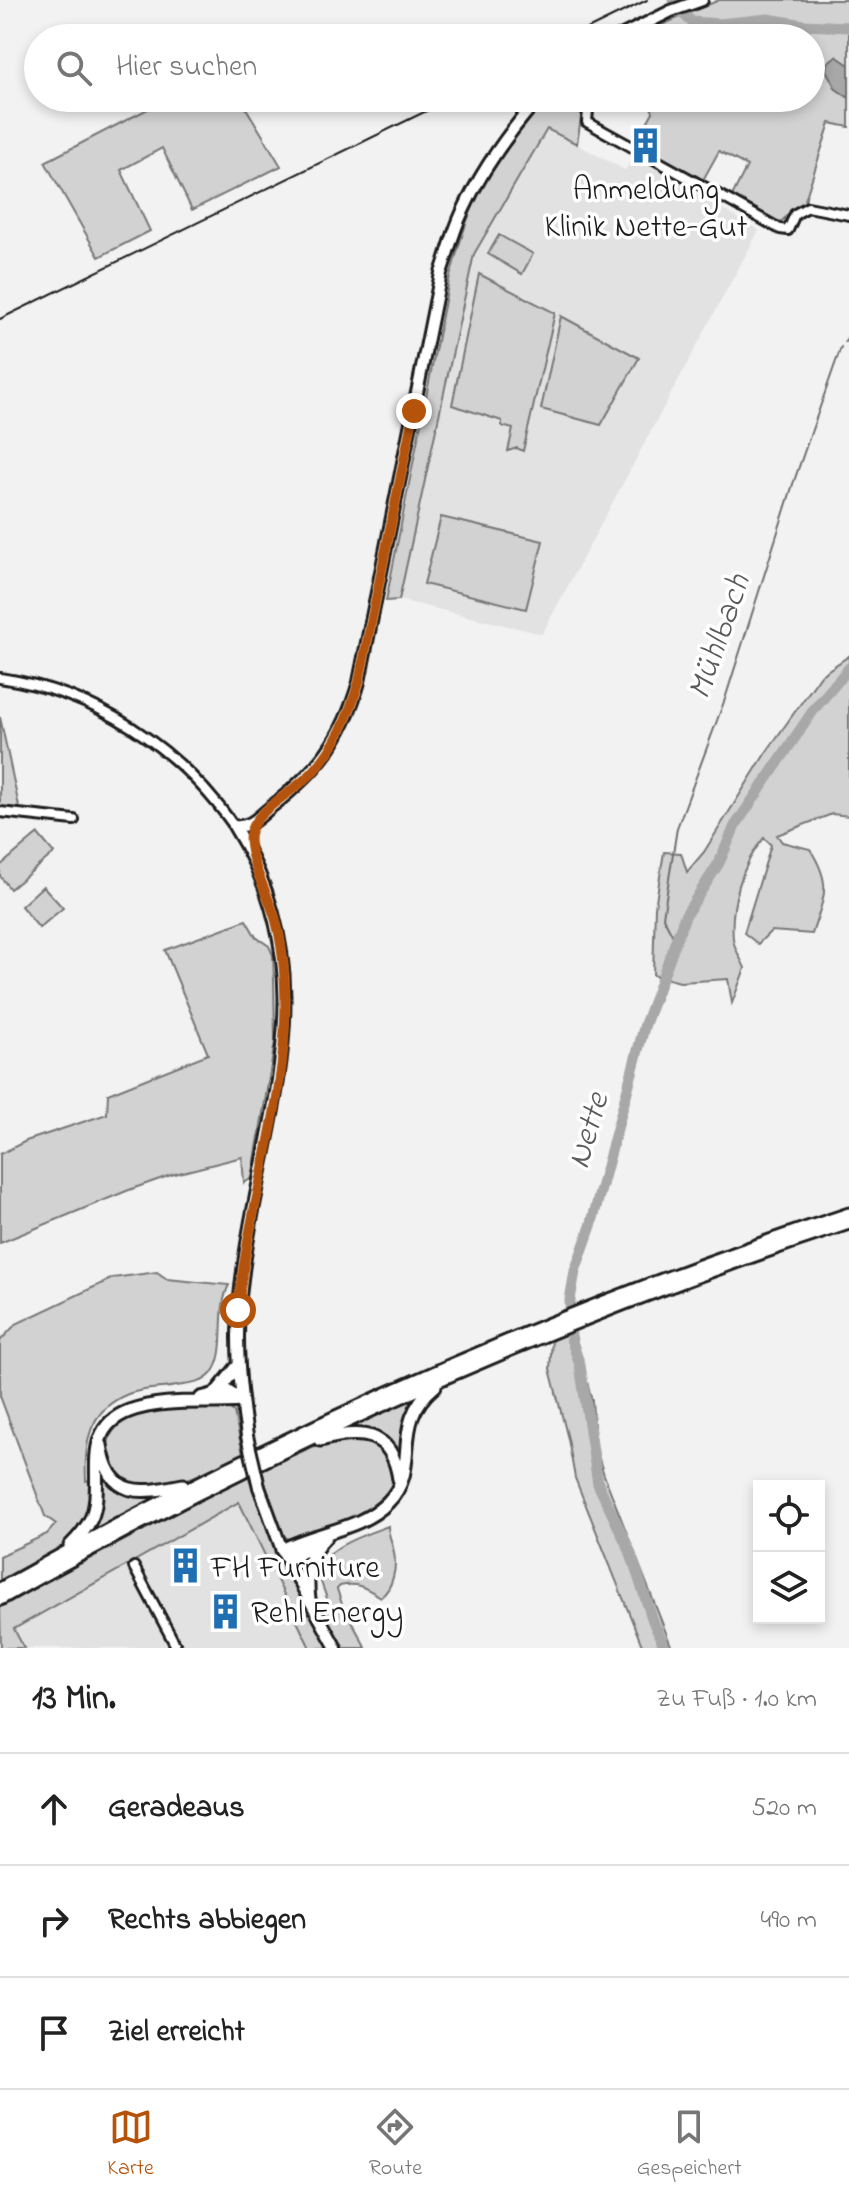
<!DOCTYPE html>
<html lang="de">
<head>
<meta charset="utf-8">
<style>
	body { margin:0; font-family:"Indie Flower",sans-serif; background:#f2f2f2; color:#222 }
	.controls { position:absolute; right:24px; bottom:24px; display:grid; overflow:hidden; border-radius:0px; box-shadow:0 4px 12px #0003 }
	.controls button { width:72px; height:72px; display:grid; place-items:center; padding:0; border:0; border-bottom:2px solid #e0e0e0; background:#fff; color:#222; font:40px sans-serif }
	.stop { position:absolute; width:24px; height:24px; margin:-18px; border:6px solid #b45309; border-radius:50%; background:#fff }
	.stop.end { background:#b45309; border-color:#fff; box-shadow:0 2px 8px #0008 }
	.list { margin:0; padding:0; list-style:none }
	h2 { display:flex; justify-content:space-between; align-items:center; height:104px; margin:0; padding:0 32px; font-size:34px }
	h2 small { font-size:26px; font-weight:400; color:#767676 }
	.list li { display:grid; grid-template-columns:52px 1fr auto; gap:24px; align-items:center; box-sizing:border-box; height:112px; padding:0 32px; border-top:2px solid #e0e0e0 }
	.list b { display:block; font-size:30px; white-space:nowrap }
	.list em { font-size:26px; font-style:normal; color:#767676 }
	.icon { flex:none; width:44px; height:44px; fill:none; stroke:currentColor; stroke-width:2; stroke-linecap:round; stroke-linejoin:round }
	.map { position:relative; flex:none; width:849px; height:1648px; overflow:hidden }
	.search { position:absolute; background:#fff; box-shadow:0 4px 12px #0003; left:24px; right:24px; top:24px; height:88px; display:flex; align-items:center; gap:20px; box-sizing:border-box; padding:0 28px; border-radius:44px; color:#767676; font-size:30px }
	.sheet { height:440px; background:#fff }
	nav { display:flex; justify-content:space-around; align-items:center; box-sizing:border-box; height:112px; border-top:2px solid #e0e0e0; background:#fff; font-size:22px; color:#767676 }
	nav a { display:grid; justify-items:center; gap:4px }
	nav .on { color:#b45309 }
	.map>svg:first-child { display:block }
</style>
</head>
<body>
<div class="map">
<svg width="849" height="1648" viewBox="0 0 849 1648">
	<rect width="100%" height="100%" fill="#f2f2f2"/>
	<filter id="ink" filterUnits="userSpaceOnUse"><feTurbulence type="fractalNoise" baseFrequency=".0125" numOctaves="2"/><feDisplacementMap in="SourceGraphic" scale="16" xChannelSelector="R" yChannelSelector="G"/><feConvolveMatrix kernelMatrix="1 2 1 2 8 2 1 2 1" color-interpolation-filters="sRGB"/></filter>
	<g filter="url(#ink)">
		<path fill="#e2e2e2" d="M548 129 625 170 632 160 640 164 642 161 656 169 658 166 697 187 694 193 759 230 542 634 399 600 474 254Z
			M239 1501 310 1648H24L13 1629Z"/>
		<path fill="#d2d2d2" stroke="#777" stroke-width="2" d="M719 0H849V127L830 123 804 203 795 207 782 221 778 222 732 196 747 166 719 151 703 180 649 151 652 145 639 137 653 112 651 107 656 98H811V38H632Z
			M169 98H240L281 166 192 210 162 148 121 170 150 231 99 257 45 162Z
			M547 98H584L577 144 547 129 474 254 399 600 386 601 449 280C457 254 463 226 475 202 492 163 519 129 547 98Z
			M499 235 533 254 522 274 488 254Z
			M479 274 555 313 523 451 517 448 508 451 513 429 502 426V421L452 405Z
			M561 316 639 358 601 425 541 409Z
			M441 517 543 541 526 609 424 584Z
			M849 656V816L832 814 777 835 782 842 810 849C833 886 824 896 812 934L771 931 758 944 744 933 771 845 764 838C742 863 730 905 733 939 734 948 741 959 745 968L732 1003 728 979 680 982 653 975 655 907 664 852 681 853 687 872 704 852 765 754 821 675Z
			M0 717 20 811 0 809Z
			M38 834 54 853 10 889 0 876V866Z
			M43 886 63 908 39 928 21 906Z
			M246 920 256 937 269 946 273 955 274 980 275 1042 252 1178 244 1183 242 1157 171 1175 129 1190 0 1243V1154L26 1141 107 1114 108 1094 208 1054 165 950Z
			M157 1272 167 1279 229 1285C215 1311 229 1353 211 1374 202 1384 189 1384 177 1386 162 1389 142 1388 128 1394 88 1410 84 1444 86 1481L93 1479C93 1486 94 1496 93 1504 82 1546 35 1563 0 1583V1556L47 1534 56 1524 45 1516 0 1396V1341L16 1324 113 1278Z
			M574 1331 592 1401 596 1449 604 1475 672 1648H643L575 1478 568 1439 550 1369 552 1338Z
			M418 1395 402 1476 392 1448 343 1429Z
			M203 1406H225L234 1412 243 1454C211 1469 167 1494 131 1486 120 1483 114 1474 111 1464 92 1409 167 1411 203 1406Z
			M366 1438 387 1452C389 1460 393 1469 393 1477 393 1513 319 1532 291 1541 268 1529 267 1490 262 1469L324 1442Z
			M97 1458 112 1482 162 1493 163 1496 90 1533Z
			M248 1475 277 1554 329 1648H310L239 1502 14 1629 24 1648H1L0 1606Z
			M388 1526C388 1536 393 1543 394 1553 397 1567 393 1588 381 1597 366 1588 358 1582 340 1586L337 1589 342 1604 366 1648H342L320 1609 328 1602C326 1594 321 1585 320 1577 316 1548 368 1534 388 1526Z"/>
		<path fill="#a8a8a8" stroke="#707070" stroke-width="2" d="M836 56 849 65V98L836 89 826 70 827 63Z"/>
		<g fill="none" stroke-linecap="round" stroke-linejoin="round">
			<path stroke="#707070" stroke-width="2" d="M845 342 849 334
				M676 942 663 917 677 828 725 699 793 484 841 347"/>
			<path stroke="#a8a8a8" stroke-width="11" d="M674 0 682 13 692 22 720 24 768 19 804 25 849 27
				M665 1648 653 1621 630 1551 598 1484 580 1365 571 1339 570 1300 575 1271 591 1226 645 1024 685 916 719 863 735 826 815 708 849 668"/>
			<defs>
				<path id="minor" d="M589 98 587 122 780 229 788 230 795 214 808 207 849 215
					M0 678C96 692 178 747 234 826
					M0 812 74 820
					M134 1567 177 1648"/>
				<path id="major" d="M617 38 671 11 702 0
					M234 826C251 828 258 817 271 807 318 770 342 741 359 682L441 273C448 253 453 232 462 213 481 171 508 133 539 98
					M234 826C335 985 256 1130 240 1297 235 1344 240 1390 247 1436
					M259 1487 282 1550 336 1648"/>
				<path id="highway" d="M216 1393 238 1366
					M201 1398 227 1391 241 1401
					M320 1440C360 1429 392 1430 399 1479
					M101 1445C109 1499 140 1494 183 1485
					M70 1546C80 1536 91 1524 94 1510 103 1476 81 1429 129 1411 165 1398 204 1404 241 1401
					M282 1550C315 1532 361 1530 388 1502 423 1466 388 1425 435 1386
					M282 1550 294 1556 317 1544
					M0 1589C270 1437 554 1311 849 1214
					M0 1599C270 1447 554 1320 849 1223
					M309 1600C306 1573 307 1555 327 1535"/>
			</defs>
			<use href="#minor" stroke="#1c1c1c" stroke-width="14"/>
			<use href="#major" stroke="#1c1c1c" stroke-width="16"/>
			<use href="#highway" stroke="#1c1c1c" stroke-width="17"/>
			<use href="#minor" stroke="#fff" stroke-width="8"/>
			<use href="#major" stroke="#fff" stroke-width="10"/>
			<use href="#highway" stroke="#fff" stroke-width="11"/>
			<path stroke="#1c1c1c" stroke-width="2" d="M569 38 647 0
				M0 319 453 98"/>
			<defs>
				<path id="major-bridge" d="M247 1436 259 1487"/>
			</defs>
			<use href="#major-bridge" stroke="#1c1c1c" stroke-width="16" stroke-linecap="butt"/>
			<use href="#major-bridge" stroke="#fff" stroke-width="10"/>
		</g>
	</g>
	<g fill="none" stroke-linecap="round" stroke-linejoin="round" filter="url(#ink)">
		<path stroke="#b45309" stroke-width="10" d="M238 1310C248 1202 290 1097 285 987 284 965 282 943 276 921 270 897 243 851 251 830 258 809 296 790 312 773 336 747 349 716 359 682L414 411"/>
	</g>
	<defs>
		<symbol id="building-bare" viewBox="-9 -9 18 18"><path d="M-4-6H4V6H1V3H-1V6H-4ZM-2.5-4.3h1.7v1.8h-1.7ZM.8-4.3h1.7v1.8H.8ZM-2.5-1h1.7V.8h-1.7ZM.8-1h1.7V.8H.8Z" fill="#1f6fb2" stroke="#fff" stroke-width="2.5" paint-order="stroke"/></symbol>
	</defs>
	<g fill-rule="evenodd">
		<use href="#building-bare" x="620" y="120" width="51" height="51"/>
		<use href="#building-bare" x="160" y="1540" width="51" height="51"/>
		<use href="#building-bare" x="200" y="1586" width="51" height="51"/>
	</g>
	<g text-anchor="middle" stroke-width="7" stroke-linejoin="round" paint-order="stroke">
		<g font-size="32" fill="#1c1c1c" stroke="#fff" text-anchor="start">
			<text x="646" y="199" text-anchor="middle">Anmeldung<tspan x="646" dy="37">Klinik Nette-Gut</tspan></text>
			<text x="211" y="1577">FH Furniture</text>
			<text x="251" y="1622">Rehl Energy</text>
		</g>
		<g font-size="34" font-style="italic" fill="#5b5b5b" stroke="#fff">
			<text transform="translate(717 636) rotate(-71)" y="12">Mühlbach</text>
			<text transform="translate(586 1130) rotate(-74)" y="12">Nette</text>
		</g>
	</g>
</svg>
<div class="controls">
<button><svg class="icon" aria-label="locate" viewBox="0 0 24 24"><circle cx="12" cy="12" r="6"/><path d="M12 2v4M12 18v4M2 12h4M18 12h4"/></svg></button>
<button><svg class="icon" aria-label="layers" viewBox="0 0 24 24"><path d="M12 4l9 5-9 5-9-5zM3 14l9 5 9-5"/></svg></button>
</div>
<div class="stop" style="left:238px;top:1310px"></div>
<div class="stop end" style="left:414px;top:411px"></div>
<div class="search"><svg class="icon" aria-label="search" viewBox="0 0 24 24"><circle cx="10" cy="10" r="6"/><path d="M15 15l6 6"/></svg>Hier suchen</div>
</div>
<section class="sheet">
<h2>13 Min.<small>Zu Fuß · 1.0 km</small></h2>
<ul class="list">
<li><svg class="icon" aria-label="ahead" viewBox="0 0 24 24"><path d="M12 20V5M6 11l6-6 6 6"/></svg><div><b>Geradeaus</b></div><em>520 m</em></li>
<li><svg class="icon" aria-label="right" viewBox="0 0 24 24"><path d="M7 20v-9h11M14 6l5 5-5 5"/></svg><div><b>Rechts abbiegen</b></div><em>490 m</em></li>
<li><svg class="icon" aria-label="arrive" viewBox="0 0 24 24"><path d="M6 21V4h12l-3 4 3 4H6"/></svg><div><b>Ziel erreicht</b></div></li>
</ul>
</section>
<nav>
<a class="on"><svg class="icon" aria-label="map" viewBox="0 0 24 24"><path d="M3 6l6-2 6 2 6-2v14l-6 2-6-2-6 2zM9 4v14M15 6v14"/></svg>Karte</a>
<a><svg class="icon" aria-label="directions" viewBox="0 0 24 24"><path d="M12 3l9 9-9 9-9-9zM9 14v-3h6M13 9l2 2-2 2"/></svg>Route</a>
<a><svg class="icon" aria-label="saved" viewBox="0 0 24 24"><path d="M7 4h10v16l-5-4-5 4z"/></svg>Gespeichert</a>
</nav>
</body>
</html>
